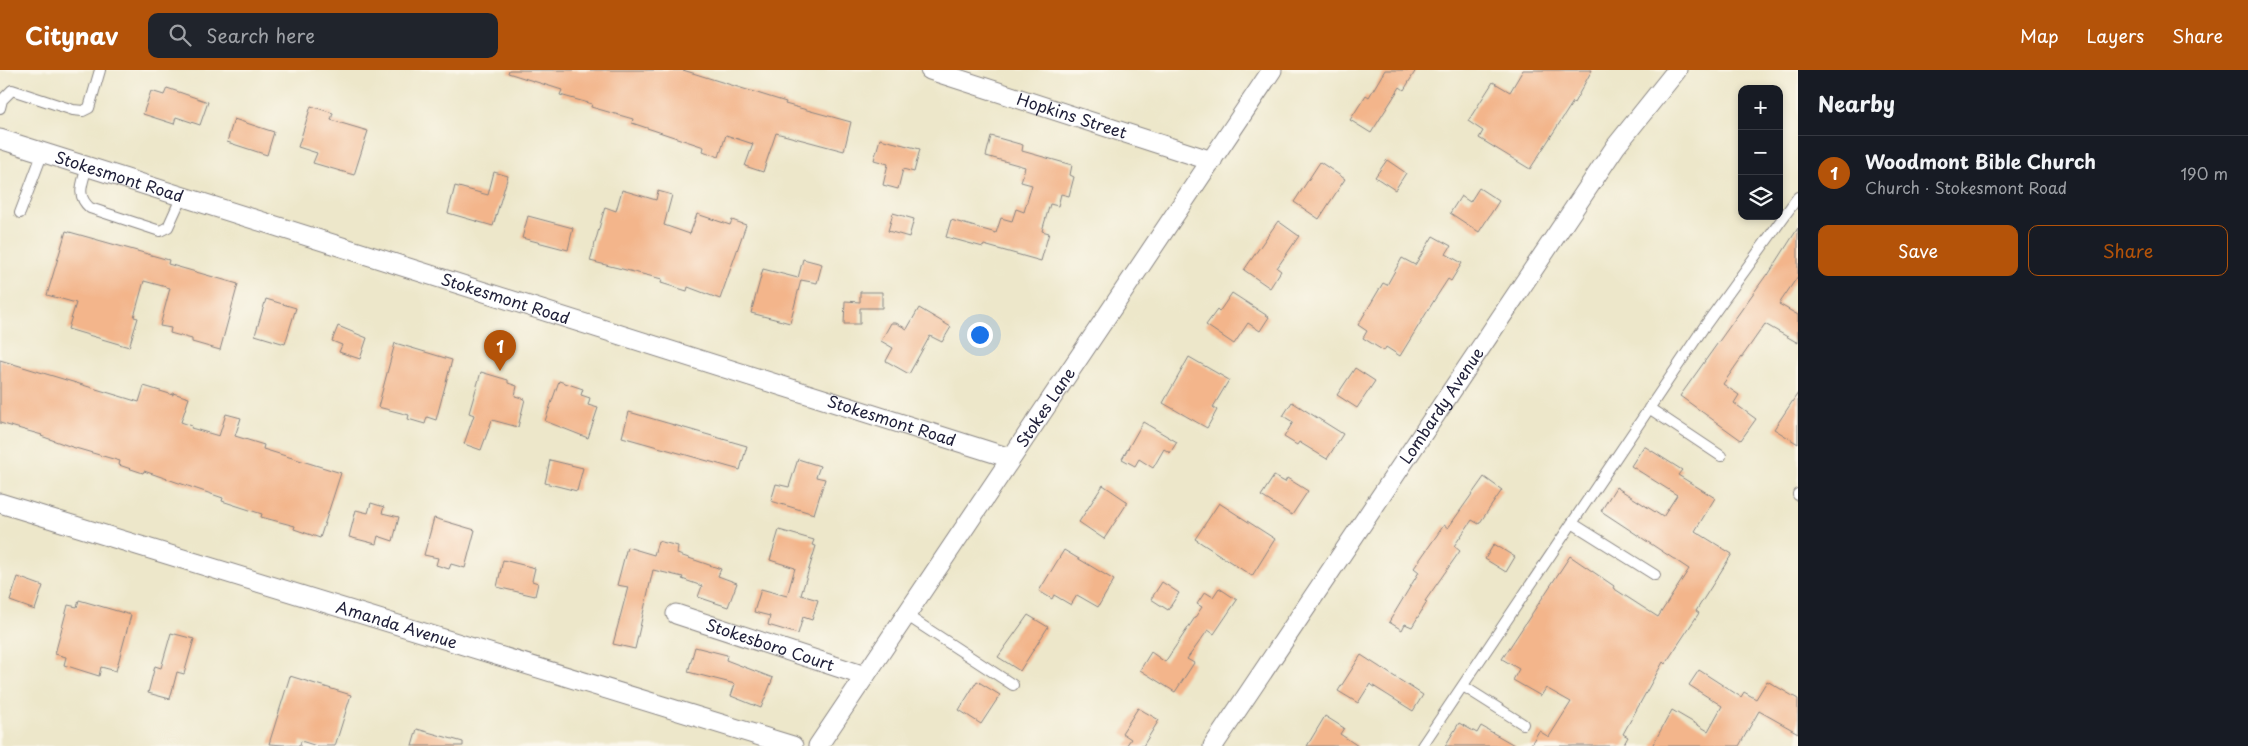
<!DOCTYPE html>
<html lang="en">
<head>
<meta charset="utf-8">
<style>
	body { margin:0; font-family:"Playpen Sans",sans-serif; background:#20242c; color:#f1f3f6 }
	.controls { position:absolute; right:15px; top:15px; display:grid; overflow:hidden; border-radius:10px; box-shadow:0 2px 8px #0003 }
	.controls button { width:45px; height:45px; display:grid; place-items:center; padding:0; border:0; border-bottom:1px solid #363941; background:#171b24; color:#f1f3f6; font:25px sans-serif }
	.you { position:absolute; left:979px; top:264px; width:18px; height:18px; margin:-12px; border:4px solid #fff; border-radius:50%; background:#1a73e8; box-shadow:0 0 0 8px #1a73e833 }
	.badge { display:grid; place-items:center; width:32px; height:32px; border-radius:50%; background:#b45309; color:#fff; font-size:16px; font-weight:700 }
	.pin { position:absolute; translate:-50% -41px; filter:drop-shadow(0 1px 2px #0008) }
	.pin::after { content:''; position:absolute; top:26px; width:18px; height:15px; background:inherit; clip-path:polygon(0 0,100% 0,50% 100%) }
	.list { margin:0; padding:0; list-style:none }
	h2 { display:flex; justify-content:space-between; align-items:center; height:65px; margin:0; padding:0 20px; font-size:21px }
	h2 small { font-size:16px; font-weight:400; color:#9ea1a6 }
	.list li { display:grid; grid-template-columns:32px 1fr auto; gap:15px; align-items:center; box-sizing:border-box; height:75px; padding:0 20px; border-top:1px solid #363941 }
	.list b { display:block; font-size:19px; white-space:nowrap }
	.list p { margin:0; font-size:16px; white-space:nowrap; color:#9ea1a6 }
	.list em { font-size:16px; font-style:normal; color:#9ea1a6 }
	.actions { display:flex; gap:10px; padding:15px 20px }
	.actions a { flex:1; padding:11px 0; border:1px solid #b45309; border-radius:10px; text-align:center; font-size:18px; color:#b45309 }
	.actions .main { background:#b45309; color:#fff }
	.icon { flex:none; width:28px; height:28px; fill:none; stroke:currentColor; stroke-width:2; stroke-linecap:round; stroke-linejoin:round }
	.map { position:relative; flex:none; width:1798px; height:676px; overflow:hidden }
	header { display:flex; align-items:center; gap:30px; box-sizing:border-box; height:70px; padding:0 25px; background:#b45309; color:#fff }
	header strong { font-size:24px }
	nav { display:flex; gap:28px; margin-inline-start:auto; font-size:18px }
	.search { width:350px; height:45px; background:#20242c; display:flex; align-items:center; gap:12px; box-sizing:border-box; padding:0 18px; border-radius:10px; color:#9ea1a6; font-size:19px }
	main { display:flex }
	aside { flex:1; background:#171b24 }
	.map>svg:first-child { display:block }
</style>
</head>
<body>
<header>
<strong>Citynav</strong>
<div class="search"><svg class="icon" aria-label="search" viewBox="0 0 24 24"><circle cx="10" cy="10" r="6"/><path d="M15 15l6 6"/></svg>Search here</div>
<nav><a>Map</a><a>Layers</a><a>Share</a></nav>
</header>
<main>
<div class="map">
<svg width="1798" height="676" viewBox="0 0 1798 676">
	<rect width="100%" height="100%" fill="#fbf7ec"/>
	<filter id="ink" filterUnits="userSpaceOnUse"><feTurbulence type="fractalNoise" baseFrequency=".02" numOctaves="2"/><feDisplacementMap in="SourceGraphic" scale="10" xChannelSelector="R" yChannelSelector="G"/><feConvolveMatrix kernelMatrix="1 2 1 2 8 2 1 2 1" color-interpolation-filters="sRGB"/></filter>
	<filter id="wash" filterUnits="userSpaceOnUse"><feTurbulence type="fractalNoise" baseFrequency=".0096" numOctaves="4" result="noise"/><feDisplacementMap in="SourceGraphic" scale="20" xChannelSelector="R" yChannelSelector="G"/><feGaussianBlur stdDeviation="1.12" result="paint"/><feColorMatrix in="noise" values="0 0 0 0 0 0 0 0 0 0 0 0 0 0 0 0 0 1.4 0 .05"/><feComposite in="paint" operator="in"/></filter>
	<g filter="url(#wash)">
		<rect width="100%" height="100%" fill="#ede7ca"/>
		<g id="blocks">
			<path fill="#f3b58b" d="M509 0H683L786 32 785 34 851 52 844 81 776 63 763 102 745 96 753 74 726 65 719 87 703 81 704 77 632 53 633 49 591 37 592 34 560 25 562 20 508 3Z
				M1385 0H1416L1404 20 1400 17 1371 63 1350 50 1366 25 1369 27Z
				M1523 0H1592L1574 33 1573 32 1530 99 1479 68 1483 61 1468 51 1493 12 1510 22Z
				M167 18 208 32 200 55 176 47 174 54 143 44 151 21 164 25Z
				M311 36 333 43 331 50 368 61 354 105 313 93 317 83 298 77Z
				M234 49 274 62 267 85 227 72Z
				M991 66 1023 75 1022 81 1072 95 1070 105 1074 107 1069 126 1061 124 1058 136 1050 134 1042 161 1049 163 1041 191 984 175 983 177 946 167 951 150 996 163 1001 148 1012 151 1016 139 1024 142 1032 115 1021 112 1025 97 986 86Z
				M880 69 920 79 914 102 903 99 898 119 883 115 888 94 874 90Z
				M1387 90 1406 103 1395 120 1375 107Z
				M1320 92 1345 109 1319 149 1294 132Z
				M494 102 508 106 493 156 448 143 455 116 488 125Z
				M1479 118 1499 131 1479 162 1450 143 1461 126 1470 132Z
				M622 120 656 130 658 121 672 125 664 155 690 164 697 144 730 155 732 150 746 155 720 229 688 217 687 221 661 213 662 209 590 191 605 137 616 141Z
				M893 143 914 149 909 167 888 161Z
				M528 146 573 158 568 180 522 168Z
				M1278 151 1299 166 1277 198 1281 201 1270 218 1244 200Z
				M1798 158V206L1779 234 1798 245V273L1765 254 1723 314 1739 325 1734 333 1756 349 1741 370 1680 326 1767 204 1768 205Z
				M66 161 169 190 168 194 238 214 220 280 192 272V269L170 263 171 258 160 256 170 218 144 211 134 247 138 248 129 277 68 259 76 233 47 225Z
				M1433 166 1451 176 1446 184 1462 193 1451 211 1448 209 1435 229 1400 286 1386 277 1384 281 1363 268 1367 261 1358 255 1383 213 1387 215 1402 188 1415 195Z
				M803 189 822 194 817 213 801 210 790 253 751 243 763 199 798 208Z
				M860 222H882V238H860V254H844L845 231 860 232Z
				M1232 223 1269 247 1260 261 1248 253 1234 274 1206 255 1217 240 1219 242Z
				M266 229 296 238 285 274 255 265Z
				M919 238 951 257 942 272 930 266 909 304 886 291 893 278 881 271 891 253H896L907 259Z
				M338 256 367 268 360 289 339 282 342 275 332 271Z
				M395 273 452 290 436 350 427 347 425 354 408 349 409 345 378 337Z
				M1189 287 1229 310 1213 337 1217 340 1207 358 1163 333Z
				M0 290 139 332 144 316 173 325V323L189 328 181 352 192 356 191 358 219 366 226 344 241 348 235 366 264 375 263 379 341 403 320 468 294 459 295 456 261 447 262 444 222 431 223 428 144 401 143 403 119 395 120 391 72 377 41 366 42 365 0 353Z
				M1355 298 1375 311 1357 338 1337 325Z
				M481 302 508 310V313L517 316 515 326 525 329 518 357 492 350 481 380 464 374 474 345 469 343Z
				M559 311 583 319 581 325 590 328 588 335 598 338 588 368 545 351Z
				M1798 323V374L1774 359Z
				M1292 332 1343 364 1327 389 1299 372 1297 375 1284 367 1293 352 1283 346Z
				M629 342 747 376 740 400 622 367Z
				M1143 352 1177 372 1170 383 1164 379 1153 398 1139 389 1135 396 1122 389Z
				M1644 376 1682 400 1678 405 1715 428 1695 461 1732 484 1696 541 1699 543 1665 594 1663 592 1623 664 1628 667 1623 676H1530L1539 661 1549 667 1571 632 1546 618 1541 626 1513 610 1519 599 1502 589 1570 486 1614 516 1613 518 1658 547 1689 499 1601 441 1616 417 1663 447 1677 425 1631 396Z
				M798 389 820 396 816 407 825 409 814 444 771 431 776 414 789 417Z
				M550 390 583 398 577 421 545 413Z
				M1274 406 1285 412 1287 408 1308 421 1292 445 1261 426Z
				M1484 407 1502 420 1479 454 1472 450 1454 476 1460 481 1425 531 1427 532 1412 557 1405 554 1402 560 1389 552 1419 502 1414 498 1444 455 1448 458Z
				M1103 415 1128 432 1104 469 1079 452Z
				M371 433 384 437 382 443 399 447 393 471 378 466 376 474 349 467 356 440 368 443Z
				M1219 433 1275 469 1252 506 1195 469Z
				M434 448 475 460 465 498 451 494 449 499 436 495 438 488 424 485Z
				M779 460 814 470 812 475 816 476 801 525 818 530 812 550 803 547 798 564 768 555 770 546 754 542 761 519 787 526 795 498 770 490Z
				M658 471 678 476 677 484 721 499 718 506 737 513 728 537 698 527 702 516 682 509 683 507 653 500 635 579 613 574 628 517 617 515 627 477 654 485Z
				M1494 474 1515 487 1506 502 1485 489Z
				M1064 480 1114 510 1098 537 1077 525 1071 535 1054 525 1052 529 1039 521Z
				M503 490 535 498 532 511 538 513 535 526 497 517Z
				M18 507 43 516 35 540 10 531Z
				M1162 512 1179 523 1168 540 1151 529Z
				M1219 518 1237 530 1214 564 1208 560 1187 589 1194 593 1175 622 1140 600 1151 582 1165 592 1202 537 1197 534 1205 522 1213 527Z
				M79 530 131 545 116 601 101 597 99 606 64 595 66 587 55 584 68 535 77 537Z
				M1028 545 1048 557 1020 601 998 587Z
				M171 563 194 569 184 604 177 602 170 629 148 623 155 596 161 598Z
				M695 577 727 585 726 590 773 608 761 638 731 626 735 614 688 602Z
				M1361 585 1423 625 1413 641 1370 614 1358 633 1338 621Z
				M1699 600 1741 627 1744 622 1756 629 1767 611 1798 629V663L1759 641 1739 676H1652L1672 640 1708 661 1722 636 1689 615Z
				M290 606 351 625 335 676H317L301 671 300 676 269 674Z
				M977 611 1000 625 981 654 959 640Z
				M1138 638 1159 650 1143 676H1126L1131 669 1122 663Z
				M1325 646 1344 658 1340 664 1358 676H1307Z
				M1459 653 1477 663 1481 656 1516 676H1445Z
				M417 659 463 672V676H412Z"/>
		</g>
	</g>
	<g filter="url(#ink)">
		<use href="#blocks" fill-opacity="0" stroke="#888482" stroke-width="1"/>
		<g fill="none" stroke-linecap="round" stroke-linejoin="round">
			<defs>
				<path id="lane" d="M0 38 2 30 12 20 73 40 83 41 89 38 100 0
					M87 96C83 113 75 125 90 138L160 161 168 157 182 126
					M20 143 43 82
					M1649 338 1721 386
					M1798 424V425
					M1572 453 1655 505
					M906 545 1013 615
					M1463 616 1523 654
					M1422 676 1704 257 1798 127"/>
				<g id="street">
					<path id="s1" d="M930 0 1212 91"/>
					<path id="s2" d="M0 69 1010 388"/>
					<path id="s3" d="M0 433 793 676"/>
					<path id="s4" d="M676 544 865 606"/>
					<path id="s5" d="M818 676 1272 0"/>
					<path id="s6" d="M1213 676 1616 76 1677 0"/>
				</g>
			</defs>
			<use href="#lane" stroke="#888482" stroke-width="12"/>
			<use href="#street" stroke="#888482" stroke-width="21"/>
			<use href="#lane" stroke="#fff" stroke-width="10"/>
			<use href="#street" stroke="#fff" stroke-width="19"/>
		</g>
	</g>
	<g text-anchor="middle" stroke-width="5" stroke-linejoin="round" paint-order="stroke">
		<g font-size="16" fill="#22223b" stroke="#fbf7ec">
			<text dy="6" stroke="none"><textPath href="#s1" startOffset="149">Hopkins Street</textPath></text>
			<text dy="6" stroke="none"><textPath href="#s2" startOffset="125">Stokesmont Road</textPath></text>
			<text dy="6" stroke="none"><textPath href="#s2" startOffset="530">Stokesmont Road</textPath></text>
			<text dy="6" stroke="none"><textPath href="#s6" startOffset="410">Lombardy Avenue</textPath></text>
			<text dy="6" stroke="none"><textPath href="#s5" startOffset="408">Stokes Lane</textPath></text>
			<text dy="6" stroke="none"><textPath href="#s2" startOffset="935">Stokesmont Road</textPath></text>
			<text dy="6" stroke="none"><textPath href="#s3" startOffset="415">Amanda Avenue</textPath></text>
			<text dy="6" stroke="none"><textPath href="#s4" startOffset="99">Stokesboro Court</textPath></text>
		</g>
	</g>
</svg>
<div class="controls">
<button>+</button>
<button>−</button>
<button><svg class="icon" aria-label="layers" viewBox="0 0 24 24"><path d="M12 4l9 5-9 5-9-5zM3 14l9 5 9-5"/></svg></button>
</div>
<div class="you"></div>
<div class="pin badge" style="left:500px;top:301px">1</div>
</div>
<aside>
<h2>Nearby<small></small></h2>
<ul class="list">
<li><span class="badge">1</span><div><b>Woodmont Bible Church</b><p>Church · Stokesmont Road</p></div><em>190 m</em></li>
</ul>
<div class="actions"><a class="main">Save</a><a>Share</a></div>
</aside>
</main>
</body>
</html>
